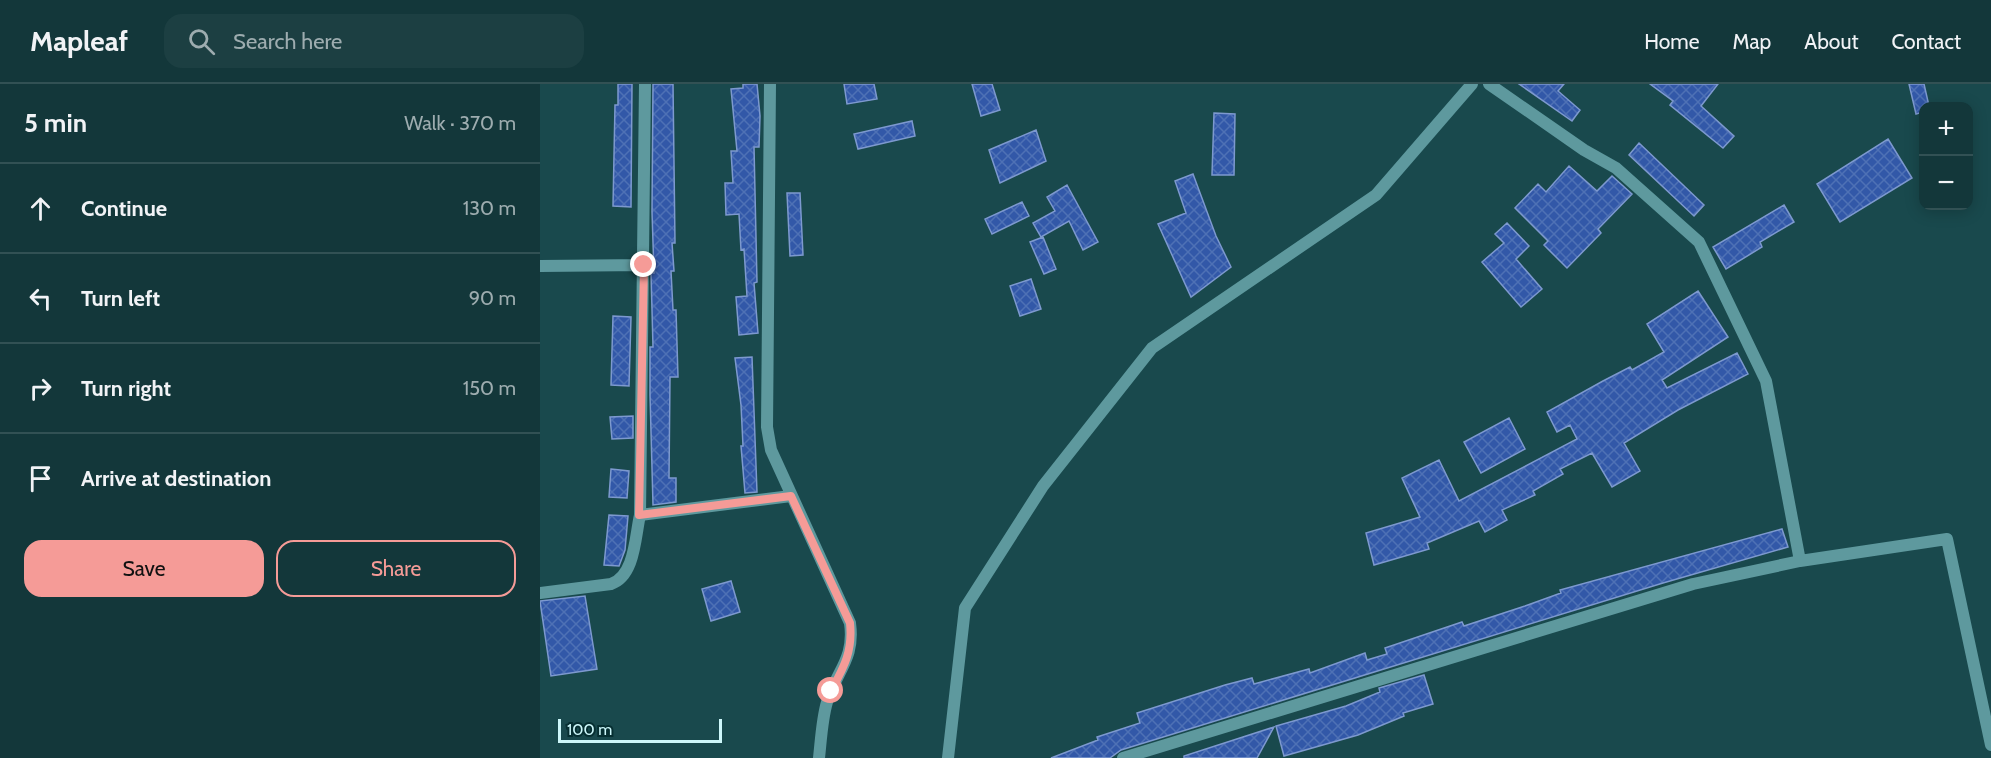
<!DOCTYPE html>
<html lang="en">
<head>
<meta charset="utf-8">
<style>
	body { margin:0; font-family:Cabin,sans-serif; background:#1c3f42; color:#f1f3f6 }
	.controls { position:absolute; right:18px; top:18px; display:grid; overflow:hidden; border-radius:12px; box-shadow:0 3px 15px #0003 }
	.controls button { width:54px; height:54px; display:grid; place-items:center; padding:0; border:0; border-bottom:2px solid #325154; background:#13373a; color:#f1f3f6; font:30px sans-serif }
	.scale { position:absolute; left:18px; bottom:15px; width:164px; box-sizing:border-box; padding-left:6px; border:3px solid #cdf7fa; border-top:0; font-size:16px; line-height:21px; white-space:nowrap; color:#cdf7fa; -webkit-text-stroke:4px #062e31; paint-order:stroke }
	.stop { position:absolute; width:18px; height:18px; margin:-14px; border:4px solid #f59b97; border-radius:50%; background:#fff }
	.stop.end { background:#f59b97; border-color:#fff; box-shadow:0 2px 6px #0008 }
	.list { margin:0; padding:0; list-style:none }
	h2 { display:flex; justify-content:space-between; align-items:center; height:78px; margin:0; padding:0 24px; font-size:26px }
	h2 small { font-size:20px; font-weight:400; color:#9dacaf }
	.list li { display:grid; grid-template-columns:39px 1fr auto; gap:18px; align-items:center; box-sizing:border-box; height:90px; padding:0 24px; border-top:2px solid #325154 }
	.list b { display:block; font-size:22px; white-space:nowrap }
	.list em { font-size:20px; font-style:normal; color:#9dacaf }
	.actions { display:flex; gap:12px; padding:18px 24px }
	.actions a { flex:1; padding:14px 0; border:2px solid #f59b97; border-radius:18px; text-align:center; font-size:21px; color:#f59b97 }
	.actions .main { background:#f59b97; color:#111 }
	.icon { flex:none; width:33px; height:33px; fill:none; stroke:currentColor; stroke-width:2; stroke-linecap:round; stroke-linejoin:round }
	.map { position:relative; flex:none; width:1451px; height:674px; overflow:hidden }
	header { display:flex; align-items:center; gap:36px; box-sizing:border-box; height:84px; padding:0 30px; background:#13373a; border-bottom:2px solid #325154 }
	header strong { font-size:28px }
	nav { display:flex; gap:33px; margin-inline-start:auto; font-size:21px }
	.search { width:420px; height:54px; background:#1c3f42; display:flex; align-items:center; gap:15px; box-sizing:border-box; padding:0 21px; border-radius:18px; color:#9dacaf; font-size:22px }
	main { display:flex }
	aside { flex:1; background:#13373a }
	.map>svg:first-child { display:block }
</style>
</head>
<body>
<header>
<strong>Mapleaf</strong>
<div class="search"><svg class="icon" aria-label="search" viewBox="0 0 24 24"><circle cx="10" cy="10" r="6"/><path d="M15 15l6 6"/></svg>Search here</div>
<nav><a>Home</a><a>Map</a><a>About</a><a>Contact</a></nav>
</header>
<main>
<aside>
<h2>5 min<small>Walk · 370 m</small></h2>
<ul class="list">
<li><svg class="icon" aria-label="ahead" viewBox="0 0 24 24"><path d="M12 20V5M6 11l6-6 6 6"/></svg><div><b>Continue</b></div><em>130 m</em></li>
<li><svg class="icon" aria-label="left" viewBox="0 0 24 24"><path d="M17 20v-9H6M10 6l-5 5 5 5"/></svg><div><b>Turn left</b></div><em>90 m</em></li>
<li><svg class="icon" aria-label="right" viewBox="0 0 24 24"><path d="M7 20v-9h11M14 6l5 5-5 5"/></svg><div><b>Turn right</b></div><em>150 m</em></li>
<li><svg class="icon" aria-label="arrive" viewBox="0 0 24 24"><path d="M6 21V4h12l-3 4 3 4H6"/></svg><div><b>Arrive at destination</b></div></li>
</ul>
<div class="actions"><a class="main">Save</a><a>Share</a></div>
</aside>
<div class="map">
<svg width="1451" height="674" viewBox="0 0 1451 674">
	<defs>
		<pattern id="building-cross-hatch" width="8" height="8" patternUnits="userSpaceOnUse" patternTransform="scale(1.5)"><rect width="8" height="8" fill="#3258a8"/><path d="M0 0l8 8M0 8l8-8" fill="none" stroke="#4e71b5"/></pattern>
	</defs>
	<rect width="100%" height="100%" fill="#19494d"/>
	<path fill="url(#building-cross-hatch)" stroke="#7d99cf" stroke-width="1.5" d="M78 0H92L91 123 73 122 75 21H78Z
		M113 0H133L135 159H132L134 187H131L133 226H136L138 293H130L129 394H136V418L113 421 110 311V263H113L111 189H114L112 128Z
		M203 0H217L220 32 219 63H214L217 198 214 199 218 249 199 251 196 213 207 212 204 165 201 166 199 130 186 131 185 99H193L191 67H197L191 5 203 4Z
		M304 0H334L337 15 307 20Z
		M432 0H452L460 26 441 32Z
		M979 0H1024L1018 7 1040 26 1032 37Z
		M1110 0H1178L1161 22 1194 52 1183 64 1130 21 1133 17Z
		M1369 0H1384L1389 22H1383V28L1376 30Z
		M674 29 695 30 694 91H672Z
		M372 37 375 52 318 65 314 50Z
		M496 46 506 77 460 99 449 66Z
		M1348 55 1372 94 1300 138 1277 100Z
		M1099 59 1164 121 1154 132 1089 71Z
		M1029 82 1057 107 1072 92 1092 110 1058 145 1061 149 1027 184 1004 161 1008 157 975 124 998 100 1006 108Z
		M653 90 676 152 691 183 651 213 618 140 646 129 635 97Z
		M527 101 558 158 543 166 529 137 501 153 493 139 515 127 507 113Z
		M247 109H260L263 171 250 172Z
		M482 118 489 132 452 150 445 135Z
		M1244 121 1254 138 1220 158 1222 163 1186 185 1173 163Z
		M967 139 989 162 976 175 1002 205 981 223 942 178 964 159 955 150Z
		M503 153 516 185 504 190 490 158Z
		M491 195 501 225 480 232 470 202Z
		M1158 207 1188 253 1122 296 1127 304 1197 269 1208 290 1138 326 1084 359 1100 387 1072 403 1052 369 1020 385 1023 390 993 407 995 411 962 426 967 436 945 448 939 437 887 459 889 465 834 481 826 449 880 433 862 394 899 376 919 417 1037 355 1030 341 1017 348 1007 328 1063 297 1090 283 1092 286 1124 268 1107 240Z
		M73 232 91 233 89 302 71 301Z
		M212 273 217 408 205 409 201 362H203L201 321 195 274Z
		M93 332V354L72 355 70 333Z
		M969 334 985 365 941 389 924 358Z
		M71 385 89 387 87 414 69 413Z
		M69 431 88 432 85 466 79 482 64 481Z
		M1242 445 1248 463 1123 499 581 666 570 674H511L558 656 557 653 600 639 597 629 685 601 712 594 714 600 769 585 770 589 825 569 827 576 847 570 845 564 922 538 924 542 985 522 1021 509 1020 506Z
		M191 497 200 528 171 537 162 505Z
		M45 512 57 585 11 592 0 517Z
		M884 591 893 620 863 629 864 632 818 651 744 672 736 642 806 622 840 608 839 604Z
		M734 643 717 674H644V672Z"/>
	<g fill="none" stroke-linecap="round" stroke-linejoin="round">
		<path stroke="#5e999e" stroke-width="12" d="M230 0 227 343 231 366 310 539C315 575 297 586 287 618 282 635 281 656 279 674
			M949 0 1044 66 1076 84 1159 158 1226 297 1260 477
			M0 182 104 181
			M100 431 105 0
			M0 509 71 500C95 492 95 453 100 431L251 412
			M583 674 1153 500 1260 477 1407 455 1451 661"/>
		<path stroke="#5e999e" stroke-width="12" d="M408 674 425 524 503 402 612 264 836 111 932 0"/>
	</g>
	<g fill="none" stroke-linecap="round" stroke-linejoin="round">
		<path stroke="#f59b97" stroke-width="8" d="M104 181 99 431 251 412 310 539C313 567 304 583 291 607"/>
	</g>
</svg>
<div class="controls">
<button>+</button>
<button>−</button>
</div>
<div class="scale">100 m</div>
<div class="stop" style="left:291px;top:607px"></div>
<div class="stop end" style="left:104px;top:181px"></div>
</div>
</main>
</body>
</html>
